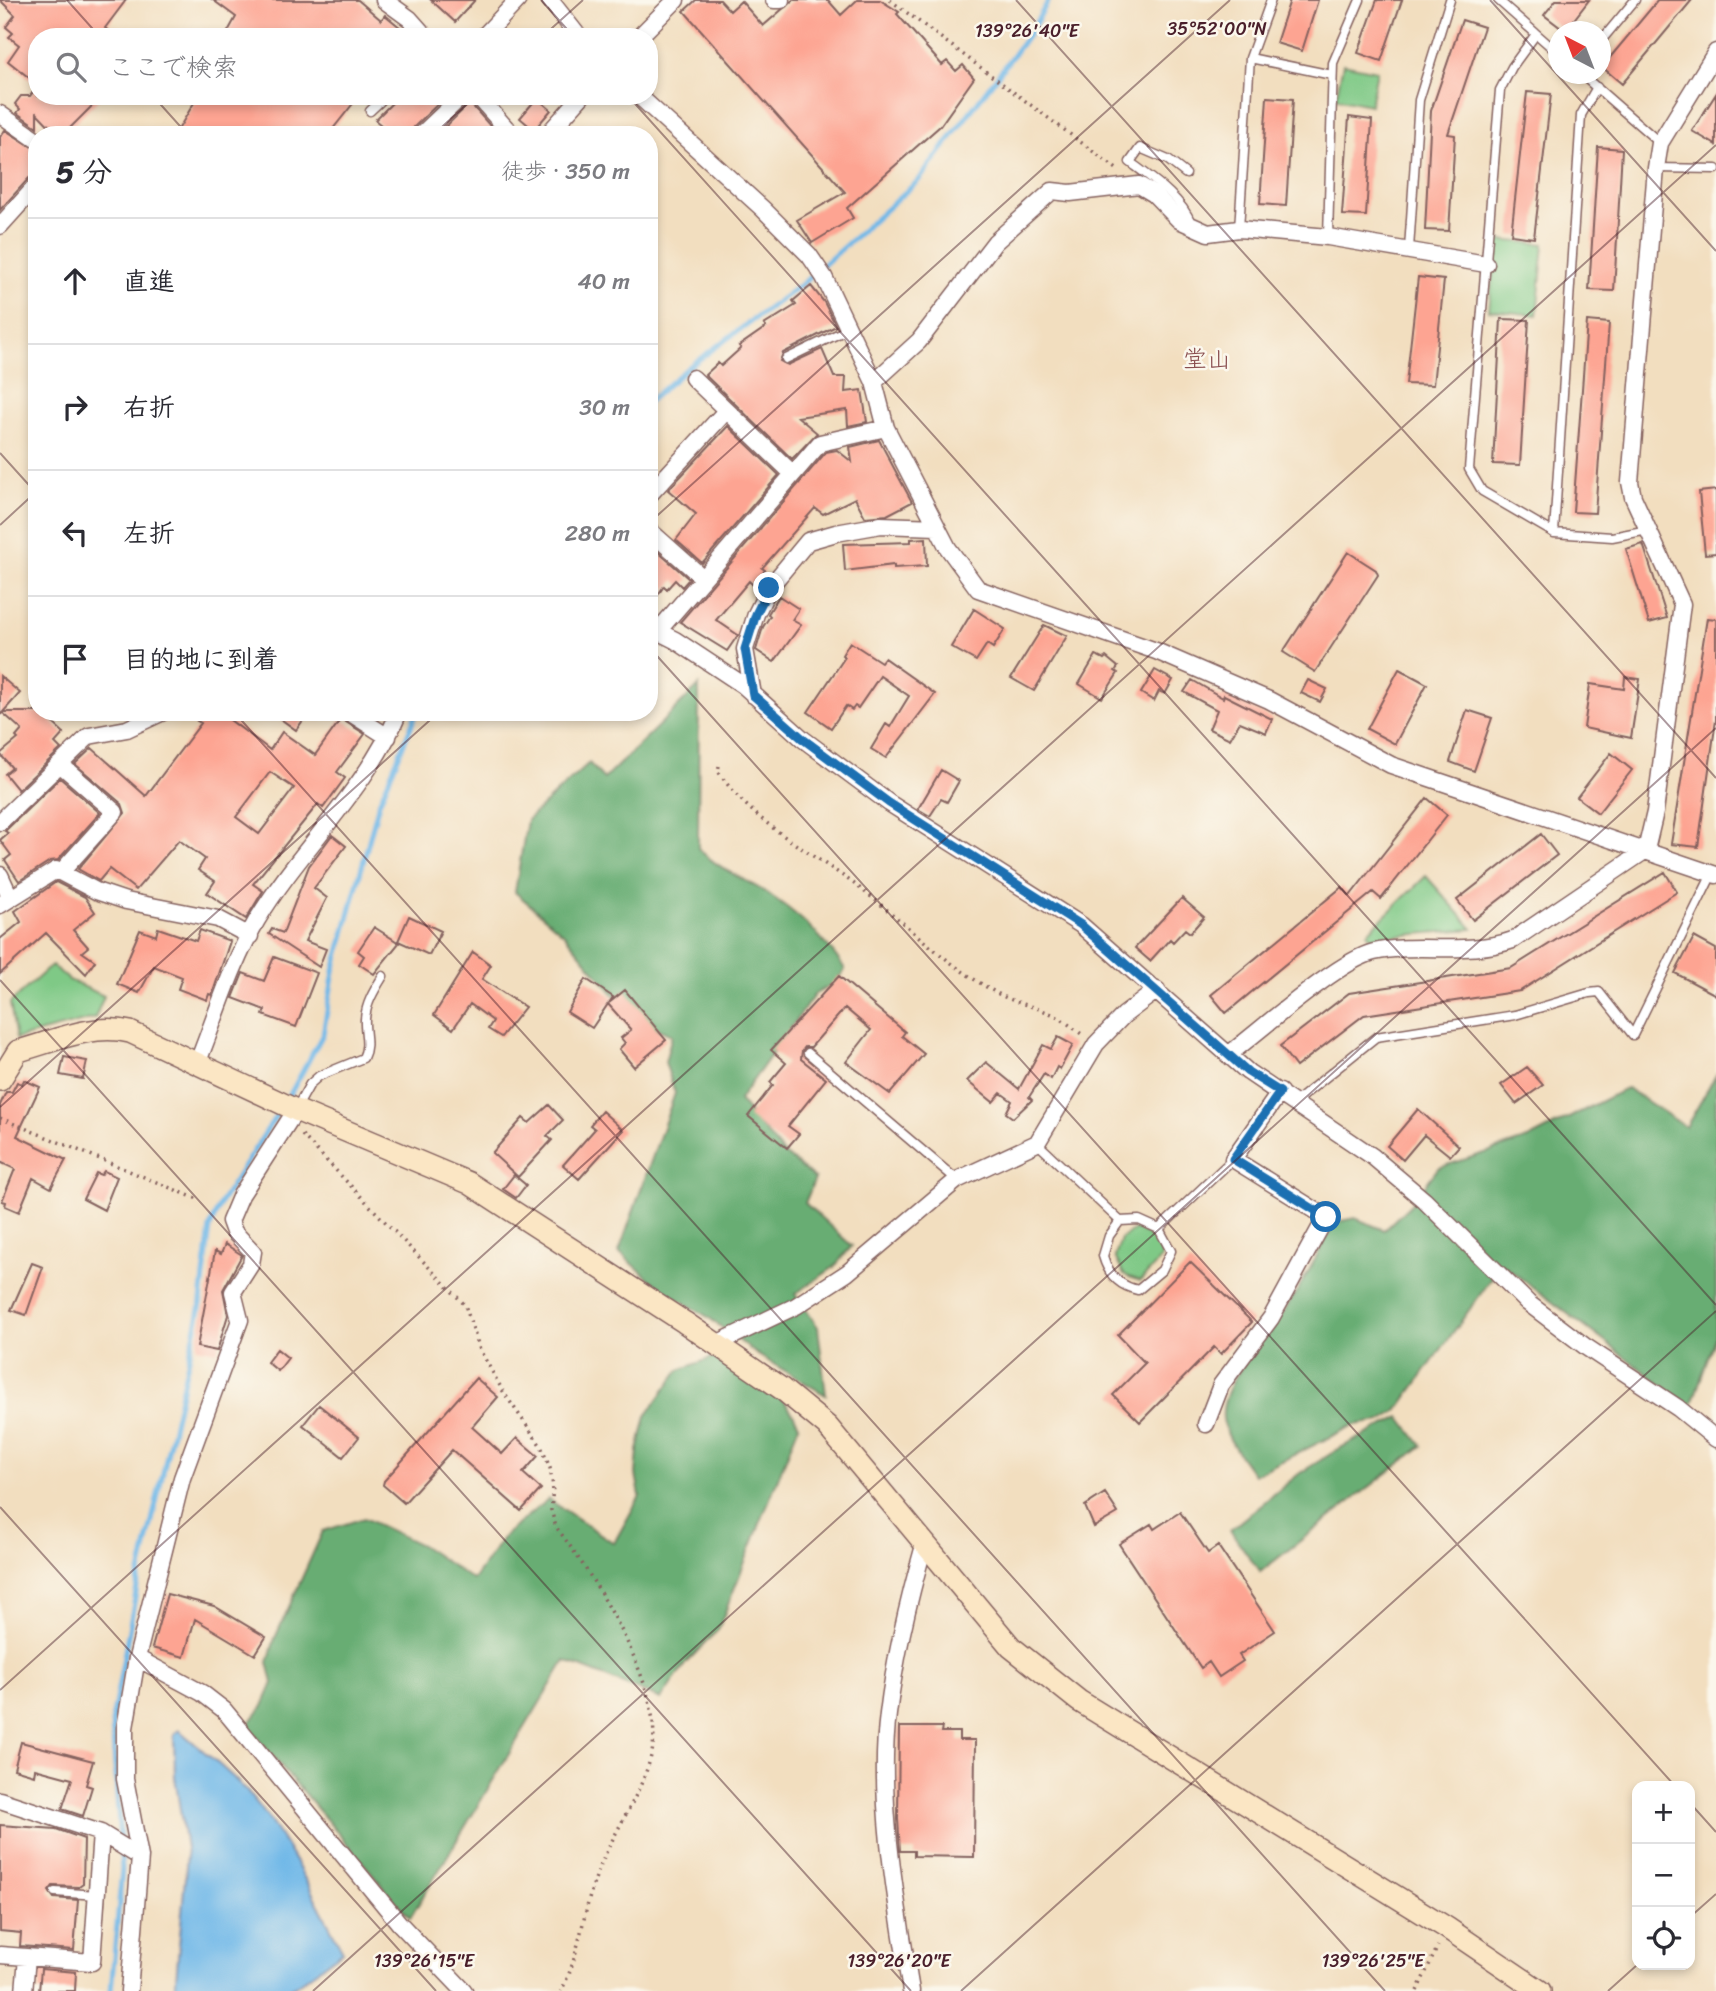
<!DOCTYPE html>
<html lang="ja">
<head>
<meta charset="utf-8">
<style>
	body { margin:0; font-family:Sriracha,"Klee One",sans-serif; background:#f2f2f3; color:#2b2b33 }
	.controls { position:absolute; right:21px; bottom:21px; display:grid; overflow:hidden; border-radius:14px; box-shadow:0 4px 10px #0003 }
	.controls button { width:63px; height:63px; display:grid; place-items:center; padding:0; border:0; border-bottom:2px solid #e1e1e2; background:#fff; color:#2b2b33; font:35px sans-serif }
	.compass { position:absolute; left:1548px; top:21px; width:63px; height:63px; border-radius:50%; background:#fff; box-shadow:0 4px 10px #0003; rotate:318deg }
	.stop { position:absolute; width:21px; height:21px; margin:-16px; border:5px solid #1f6fb2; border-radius:50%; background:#fff }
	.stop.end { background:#1f6fb2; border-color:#fff; box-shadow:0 2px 7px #0008 }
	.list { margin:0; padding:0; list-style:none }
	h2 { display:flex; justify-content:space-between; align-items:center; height:91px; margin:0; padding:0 28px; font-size:30px }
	h2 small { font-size:23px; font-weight:400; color:#7c7c81 }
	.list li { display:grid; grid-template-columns:46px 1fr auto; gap:21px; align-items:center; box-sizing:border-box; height:126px; padding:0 28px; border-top:2px solid #e1e1e2 }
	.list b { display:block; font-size:26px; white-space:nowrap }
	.list em { font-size:23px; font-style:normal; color:#7c7c81 }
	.icon { flex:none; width:38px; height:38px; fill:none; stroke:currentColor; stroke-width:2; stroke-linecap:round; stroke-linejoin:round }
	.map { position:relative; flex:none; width:1716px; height:1991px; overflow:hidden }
	.search { position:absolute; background:#fff; box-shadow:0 4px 10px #0003; left:28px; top:28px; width:630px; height:77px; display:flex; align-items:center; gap:18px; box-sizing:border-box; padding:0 24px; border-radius:28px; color:#7c7c81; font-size:26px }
	.panel { position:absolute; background:#fff; box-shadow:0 4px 10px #0003; left:28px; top:126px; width:630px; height:595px; border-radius:28px }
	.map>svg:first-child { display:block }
</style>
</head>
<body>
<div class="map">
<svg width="1716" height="1991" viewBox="0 0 1716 1991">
	<rect width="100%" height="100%" fill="#fbf7ec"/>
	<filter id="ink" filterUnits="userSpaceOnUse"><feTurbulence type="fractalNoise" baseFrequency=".0143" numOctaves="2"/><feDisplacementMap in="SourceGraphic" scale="14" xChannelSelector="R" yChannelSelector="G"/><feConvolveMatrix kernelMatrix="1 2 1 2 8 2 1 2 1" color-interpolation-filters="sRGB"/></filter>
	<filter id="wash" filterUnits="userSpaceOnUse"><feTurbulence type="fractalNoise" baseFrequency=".00686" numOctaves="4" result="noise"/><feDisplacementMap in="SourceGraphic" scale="28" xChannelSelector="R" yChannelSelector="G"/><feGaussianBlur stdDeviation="1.57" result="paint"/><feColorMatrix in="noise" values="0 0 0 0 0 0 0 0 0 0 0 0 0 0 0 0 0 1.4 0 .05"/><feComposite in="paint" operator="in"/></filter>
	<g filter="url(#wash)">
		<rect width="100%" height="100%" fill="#f2debf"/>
		<path fill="#7fc986" stroke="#647458" stroke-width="2" d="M1343 64 1377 71 1370 105 1336 98Z
			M1496 240 1544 244 1537 315 1489 310Z
			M1426 876 1473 929 1372 938 1367 933Z
			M52 965 69 980 104 996 95 1018 16 1039 10 1003Z
			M1136 1229C1151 1237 1162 1240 1162 1258L1140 1281 1124 1275 1115 1257 1121 1239Z"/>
		<path fill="#67ad73" stroke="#58664f" stroke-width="2" d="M699 686 698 848C717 868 739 876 762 890 794 910 824 937 845 969L837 982 815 994 739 1100 781 1151 815 1179 805 1203 852 1246 834 1267 795 1294 818 1327 826 1395 758 1355 708 1317 660 1288 619 1252 675 1093 665 1062 672 1035 634 1019 564 934 515 892 527 820 589 763 604 779Z
			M1716 1075V1335L1691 1407 1502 1264 1397 1411 1381 1421 1354 1425 1254 1475C1242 1458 1226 1439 1223 1419 1219 1383 1266 1338 1285 1310 1304 1282 1319 1251 1336 1222L1355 1218 1384 1230 1411 1204 1438 1168 1528 1139 1627 1088 1686 1127Z
			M714 1357C751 1379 780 1383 799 1425L718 1630 686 1663 661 1699 565 1661 410 1918 247 1726 263 1706 273 1683 268 1662 275 1638 323 1531 364 1518 421 1545 473 1580 505 1535 548 1499 614 1543 640 1496 636 1474 638 1451 646 1416 679 1370Z
			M1400 1417 1422 1446 1260 1572 1230 1530 1300 1473 1340 1448Z"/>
		<path fill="#70b8e8" stroke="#5d6c8a" stroke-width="2" d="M179 1730C206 1754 238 1778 260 1807 293 1851 317 1903 343 1951L288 1991H175L187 1855 175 1777 174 1734Z"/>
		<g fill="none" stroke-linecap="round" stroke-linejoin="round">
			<path stroke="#70b8e8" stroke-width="5" d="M649 401 690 366 802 284 919 180 1031 31 1049 0
				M287 1100 323 1034 334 971 379 803 417 712
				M111 1991 122 1869 112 1721 137 1587 200 1309 210 1227 221 1202 281 1108"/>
		</g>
		<g id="blocks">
			<path fill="#fda492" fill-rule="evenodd" d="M0 0H126L105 28 116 37H37V84L8 61 19 45 9 37 13 33 6 27 15 15Z
				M213 0H358L381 20 385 15 412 37H225L236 17Z
				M431 0H475L455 22Z
				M696 0H720L730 11 741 1 763 26 793 0H828L841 15 857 0H880L899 12 897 14 942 65 947 61 956 71 963 65 974 78 940 126 847 208 853 218 812 243 797 220 845 192 684 11Z
				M1290 0H1318L1302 51 1276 43Z
				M1377 0H1402L1381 61 1358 53Z
				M1556 0H1589L1565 31 1544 15Z
				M1658 0H1692L1622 84 1602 67Z
				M1462 20 1484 27 1448 134 1455 135 1449 231 1425 230 1431 111Z
				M37 87V96H102L63 135H58L37 113V127L17 113 20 109 15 104 21 96H30Z
				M1527 92 1551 94 1534 238 1511 235Z
				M1716 94V145L1692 131Z
				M198 96H359L328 135H175Z
				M399 96H446L414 127 411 135H393L375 120Z
				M1267 97 1293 99 1286 206 1260 204Z
				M537 98 551 110 534 130 520 118Z
				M470 103 498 135H437Z
				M1349 117 1372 120 1366 216 1342 215Z
				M5 130 37 150V175L29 178 0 210V137Z
				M1598 147 1622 149 1614 291 1589 290Z
				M1418 277 1444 280 1433 385 1406 384Z
				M811 286 824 302 836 326 783 353 780 361 788 365 822 349 834 377H846L845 392 862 390 867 422 848 426 847 410 798 417 817 433 792 459 705 375 718 363 721 366 741 348 739 346 766 327 764 325 796 305 793 301Z
				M1501 319 1529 320 1520 465 1493 464Z
				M1587 321 1609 323 1595 513 1573 512Z
				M728 426 779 475 702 563 676 540 696 514 668 490Z
				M879 440 912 502 887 515 865 517 855 498 823 514 815 508 762 568 765 570 753 585 749 581 716 620 738 635 727 651 680 622 826 452 837 450 852 462 850 447Z
				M1716 490V553L1705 554 1699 492Z
				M926 538 927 566 894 568V565L845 571 843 544 911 542V539Z
				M649 544 689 579 682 587 675 580 667 589 664 586 649 608Z
				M1643 544 1667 618 1649 623 1626 549Z
				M1348 552 1376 570 1378 575 1315 672 1283 652Z
				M779 596 799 609 792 620 801 625 774 662 756 650 763 627 770 616 768 614Z
				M974 609 1005 629 993 648 987 644 976 661 951 647Z
				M1707 618 1716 619V720L1698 847 1671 844Z
				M1044 625 1067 636 1034 691 1011 678Z
				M850 642 881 662 884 658 935 694 886 758 871 749 886 724 890 727 909 696 880 676 858 708 855 706 852 710 846 706 831 728 808 712 845 657 842 655Z
				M1096 655 1104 659 1106 657 1118 667 1115 671 1118 673 1102 698 1079 684Z
				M1399 669 1427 684 1395 744 1367 729Z
				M1155 670 1173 680 1165 694 1159 691 1154 701 1141 693Z
				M0 676 20 693 3 712H41L64 733 55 743 61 749 18 790 5 774 12 768 0 754 18 739 16 737 22 730 3 713 0 715Z
				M1625 677 1640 679 1631 738 1584 728 1590 684 1624 689Z
				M1192 680 1223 698 1224 695 1272 719 1266 733 1240 722 1230 739 1209 729 1217 710 1184 692Z
				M1308 680 1327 689 1320 702 1301 693Z
				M1467 710 1492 718 1474 771 1450 762Z
				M204 712H236L230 720 270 750 282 732 315 755 341 719 365 734 337 772 345 778 323 808 318 804 253 884 263 891 246 919 207 893 215 881 198 870 205 859 179 840 136 890 109 869 99 881 78 869 125 813 122 804 75 764 92 748 146 796 201 723 197 721ZM270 772 294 788 259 834 236 817Z
				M271 712H309L296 730Z
				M1611 753 1632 770 1598 813 1577 797Z
				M941 770 959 781 947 802 941 799 930 816 918 809Z
				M60 778 100 813 58 860 50 861 19 881 5 860 11 855 0 840 8 833 5 831Z
				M1427 798 1447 815 1381 899 1373 892 1226 1013 1211 995 1342 887 1350 896Z
				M1541 834 1557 855 1473 920 1457 900Z
				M332 835 346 846 314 888 327 898 305 941 326 949 319 967 269 934 272 929 283 933 309 866Z
				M1665 872 1677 892 1520 991 1364 1015 1296 1067 1280 1046 1349 993 1511 968Z
				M56 882 85 897 95 912 73 930 88 947 82 952 95 961 86 974 46 933 0 974V939L21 922 15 911Z
				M1182 898 1204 917 1190 933 1185 929 1173 942 1170 939 1150 961 1135 948Z
				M409 916 441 931 429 955 398 941Z
				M374 927 399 943 374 974 359 964 364 956 358 951Z
				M158 928 196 941 200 930 230 941 212 995 209 994 207 1000 178 989 182 977 154 966 139 993 117 984 140 930 156 936Z
				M1694 937 1716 949V995L1675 973Z
				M473 952 491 965 482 979 525 1007 501 1037 488 1029 493 1021 470 1004 453 1029 434 1015Z
				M274 957 317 973 296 1027 263 1015 265 1010 233 998 243 973 264 981Z
				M839 976 905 1032 902 1036 924 1054 890 1094 846 1062 871 1030 845 1008 811 1047H805L802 1051 801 1059 826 1079 788 1126 799 1134 787 1148 748 1116 773 1085 770 1082 786 1063 771 1050Z
				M586 979 613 997 609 1003 625 990 666 1040 634 1067 619 1049 625 1043 621 1038 631 1030 608 1004 592 1028 567 1012Z
				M1058 1037 1073 1045 1060 1069 1057 1067 1051 1079 1044 1074 1029 1097 1032 1100 1013 1118 1006 1113 1012 1101 1001 1093 993 1102 967 1081 986 1062 1019 1089 1043 1045 1051 1049Z
				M64 1057 87 1061 83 1079 60 1075Z
				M1527 1067 1543 1085 1516 1104 1501 1085Z
				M24 1080 40 1087 17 1136 66 1160 51 1188 33 1178 19 1212 5 1206 6 1202 2 1201 15 1169 0 1162V1105L6 1092H12L17 1082 22 1084Z
				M549 1105 563 1120 547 1136 552 1140 518 1177 492 1153 523 1118 529 1123Z
				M1418 1109 1459 1146 1450 1156 1424 1135 1403 1160 1387 1146Z
				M602 1111 623 1130 579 1179 563 1165 595 1129 590 1125Z
				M104 1171 117 1177 104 1210 83 1199 96 1173 101 1175Z
				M514 1175 526 1185 516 1198 503 1189Z
				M225 1244 242 1255 223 1290 228 1315 217 1351 197 1347 215 1251 221 1254Z
				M1190 1262 1252 1322 1221 1354 1214 1347 1140 1422 1113 1395 1145 1363 1118 1335Z
				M32 1263 43 1267 26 1315 11 1310Z
				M277 1349 288 1358 278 1371 267 1362Z
				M476 1378 498 1397 472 1427 502 1454 517 1438 525 1445 538 1456 523 1473 541 1489 521 1511 452 1450 404 1503 383 1485 384 1481Z
				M319 1405 359 1437 343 1457 303 1425Z
				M1105 1493 1118 1513 1094 1527 1085 1506Z
				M1180 1512 1208 1553 1218 1546 1275 1631 1239 1655 1243 1661 1219 1677 1209 1662 1201 1668 1119 1544 1151 1524 1154 1529Z
				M167 1594 214 1606 266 1637 255 1655 195 1619 184 1657 152 1648Z
				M899 1727H942L941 1732H959V1740H975L974 1857 914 1856V1851H900L898 1819Z
				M21 1742 93 1761 86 1785 92 1787 83 1816 62 1809 72 1779 35 1769 34 1775 14 1769Z
				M0 1825 56 1829 84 1839 83 1884 79 1887 53 1886 49 1891 54 1898 78 1900 74 1950 20 1946 21 1933 0 1931Z
				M41 1969 76 1972 75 1991H39Z"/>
		</g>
	</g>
	<g filter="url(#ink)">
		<use href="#blocks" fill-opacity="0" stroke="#85625f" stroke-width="2"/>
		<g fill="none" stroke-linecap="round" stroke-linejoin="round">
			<defs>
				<path id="lane" d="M1498 0 1558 53
					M1536 34 1512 67 1500 90 1469 469 1482 491 1554 533 1612 537 1648 530
					M1600 42 1635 0
					M1250 58 1332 75
					M1581 74 1660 143
					M370 111 386 96
					M1656 168 1716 169
					M1186 174 1168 160 1140 148 1130 162C1151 178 1181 197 1191 223
					M1239 229 1250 58 1271 0
					M1328 237 1333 63 1360 0
					M1409 249 1419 100 1450 0
					M786 359 850 328
					M1554 533 1581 115 1597 87
					M808 1053 957 1180
					M1295 1102 1376 1037 1515 1015 1589 993 1599 992 1633 1035 1712 874
					M296 1109 310 1084 319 1076 363 1058C370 1044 364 1033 365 1019 366 1003 375 989 383 976
					M1037 1143 1120 1221
					M1139 1220 1159 1229 1171 1251 1162 1270 1138 1290C1119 1286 1108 1274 1103 1256L1109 1236 1120 1221Z
					M1159 1229 1233 1159
					M55 1892 97 1895"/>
				<path id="street" d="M384 0 410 19 426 37
					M550 0 579 37
					M774 0H781
					M483 37 518 0
					M639 37 676 0
					M478 96 512 135
					M639 96 763 209 809 255 824 277 874 382 886 428 948 548 978 589 1156 651 1269 700 1391 765 1716 875
					M0 114 37 140
					M421 135 462 96
					M547 135 582 96
					M0 226 37 185
					M693 378 793 474
					M874 382 919 341 995 242 1052 191 1070 193 1139 185 1154 194 1179 220 1208 233 1239 229 1328 237 1486 264
					M649 495 726 411
					M649 530 703 578
					M649 627 675 640 743 685 803 739 889 803 1081 925 1248 1072 1372 1156 1424 1200 1528 1303 1586 1347 1678 1408 1716 1439
					M658 631 820 443 886 428
					M753 695 745 649 756 614 769 588 808 541 836 533 881 525 937 527
					M349 712 388 737
					M61 765 115 812 62 871
					M0 822 89 736 127 729 163 712
					M0 875 10 897
					M0 905 56 870 96 891 126 901 218 919 250 936
					M1228 1055C1260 1031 1339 960 1374 952 1420 942 1468 956 1513 940L1646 850 1655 812 1682 604 1633 497 1630 482 1656 168 1660 143 1716 52
					M197 1064C216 1017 231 965 257 920 300 848 366 791 399 712
					M716 1344 796 1306 847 1273 957 1180 1037 1143 1096 1044 1124 1015 1157 990
					M1206 1424 1221 1385 1271 1318 1326 1217 1233 1159 1280 1092
					M137 1658 202 1693 224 1710 399 1923 464 1991
					M0 1800 101 1833 140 1857
					M0 1955 92 1962 101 1833
					M24 1991 27 1958
					M129 1991 140 1857 125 1779V1728L137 1658 182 1478 240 1320 233 1292 251 1264 253 1252 234 1232 230 1221 241 1195 296 1110
					M911 1991C897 1907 877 1799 888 1714 895 1656 909 1598 925 1542"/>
				<path id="secondary" d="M0 1080 18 1051C55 1041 92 1023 130 1032L296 1110 469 1183 684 1322 782 1389 827 1426 1011 1647 1079 1701 1447 1928 1540 1991"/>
			</defs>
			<use href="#lane" stroke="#85625f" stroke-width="11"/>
			<use href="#street" stroke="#85625f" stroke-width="19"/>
			<use href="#secondary" stroke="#85625f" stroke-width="24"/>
			<path stroke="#85625f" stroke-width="3.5" stroke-dasharray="2 5" stroke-linecap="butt" d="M890 0 1118 170
				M719 766 718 771C752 824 812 852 861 889 906 923 947 966 997 993 1014 1003 1034 1006 1052 1014 1063 1019 1073 1028 1083 1035
				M0 1118 200 1200
				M302 1135 465 1305 480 1350 504 1393 541 1446 550 1468 553 1487 551 1510 556 1527C594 1576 666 1690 652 1752 642 1795 612 1833 597 1874 583 1910 579 1959 561 1991
				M1417 1991 1438 1946"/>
			<use href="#lane" stroke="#fff" stroke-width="8"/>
			<use href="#street" stroke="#fff" stroke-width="16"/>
			<use href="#secondary" stroke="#fbe6c4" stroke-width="21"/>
		</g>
	</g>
	<g fill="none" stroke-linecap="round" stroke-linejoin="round" filter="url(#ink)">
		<path stroke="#1f6fb2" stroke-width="9" d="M769 588 756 614 745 649 753 695 803 739 889 803 1081 925 1248 1072 1280 1092 1233 1159 1326 1217"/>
	</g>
	<path fill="none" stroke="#4a1f2b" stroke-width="2" stroke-opacity="0.45" d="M67 0 100 37M541 0 574 37M1016 0 1716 778M1490 0 1716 251M542 37 583 0M153 96 188 135M628 96 1716 1305M433 135 476 96M0 453 37 494M649 523 1230 0M0 525 37 491M649 647 1675 1786M234 712 1385 1991M0 980 911 1991M0 1107 439 712M0 1507 436 1991M0 1690 1716 145M1690 1803 1716 1832M1690 1917 1716 1894M313 1991 1716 728M961 1991 1716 1311M1608 1991 1637 1965"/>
	<g text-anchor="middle" stroke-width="5" stroke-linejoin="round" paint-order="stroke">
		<g font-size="24" fill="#894e4f" stroke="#fbf7ec">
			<text x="1207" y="367">堂山</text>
		</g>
	</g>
	<g font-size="18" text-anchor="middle" fill="#4a1f2b" stroke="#fbf7ec" stroke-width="5" stroke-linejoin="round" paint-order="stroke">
		<text x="1217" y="35">35°52'00"N</text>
		<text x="1027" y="37">139°26'40"E</text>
		<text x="424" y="1967">139°26'15"E</text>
		<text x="899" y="1967">139°26'20"E</text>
		<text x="1373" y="1967">139°26'25"E</text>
	</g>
</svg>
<div class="controls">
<button>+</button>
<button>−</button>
<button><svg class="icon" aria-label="locate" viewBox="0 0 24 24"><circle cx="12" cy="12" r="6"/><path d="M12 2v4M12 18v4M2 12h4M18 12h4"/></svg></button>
</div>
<svg class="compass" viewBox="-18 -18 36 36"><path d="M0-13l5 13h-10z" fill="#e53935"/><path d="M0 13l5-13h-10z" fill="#7c7c81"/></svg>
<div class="stop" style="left:1326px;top:1217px"></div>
<div class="stop end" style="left:769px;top:588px"></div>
<div class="search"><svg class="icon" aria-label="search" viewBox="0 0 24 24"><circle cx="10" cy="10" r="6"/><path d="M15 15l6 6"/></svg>ここで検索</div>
<section class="panel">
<h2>5 分<small>徒歩 · 350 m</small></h2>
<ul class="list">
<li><svg class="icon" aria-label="ahead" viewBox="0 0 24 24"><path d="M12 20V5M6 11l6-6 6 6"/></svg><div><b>直進</b></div><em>40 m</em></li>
<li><svg class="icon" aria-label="right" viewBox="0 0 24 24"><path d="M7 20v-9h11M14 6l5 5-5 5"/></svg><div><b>右折</b></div><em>30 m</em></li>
<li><svg class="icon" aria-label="left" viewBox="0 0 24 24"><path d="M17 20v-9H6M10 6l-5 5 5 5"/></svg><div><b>左折</b></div><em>280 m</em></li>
<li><svg class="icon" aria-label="arrive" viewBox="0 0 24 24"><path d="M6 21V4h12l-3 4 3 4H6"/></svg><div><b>目的地に到着</b></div></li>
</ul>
</section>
</div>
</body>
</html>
